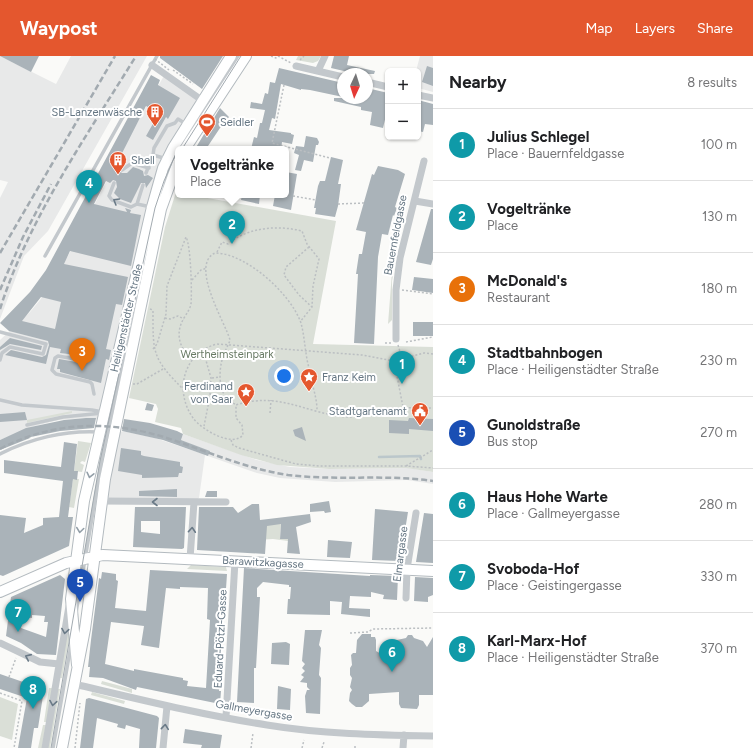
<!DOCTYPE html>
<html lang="en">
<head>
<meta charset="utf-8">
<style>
	body { margin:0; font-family:Figtree,sans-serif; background:#f2f2f2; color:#202124 }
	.controls { position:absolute; right:12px; top:12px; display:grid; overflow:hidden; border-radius:6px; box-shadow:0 1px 3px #0004 }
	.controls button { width:36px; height:36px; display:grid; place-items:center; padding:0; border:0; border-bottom:1px solid #e0e0e0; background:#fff; color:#202124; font:20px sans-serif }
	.compass { position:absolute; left:337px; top:12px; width:36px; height:36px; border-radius:50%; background:#fff; box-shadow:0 1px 3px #0004; rotate:184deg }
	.you { position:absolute; left:284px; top:320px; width:14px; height:14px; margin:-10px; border:3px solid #fff; border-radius:50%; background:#1a73e8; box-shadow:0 0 0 6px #1a73e833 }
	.badge { display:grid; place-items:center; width:26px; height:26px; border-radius:50%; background:#e4572e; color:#fff; font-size:13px; font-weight:700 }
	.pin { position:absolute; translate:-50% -33px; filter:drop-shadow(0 1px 2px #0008) }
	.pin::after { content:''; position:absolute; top:21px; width:14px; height:12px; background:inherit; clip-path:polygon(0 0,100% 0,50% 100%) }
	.popup { position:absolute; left:175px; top:90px; width:114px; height:52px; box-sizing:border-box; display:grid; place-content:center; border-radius:6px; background:#fff; filter:drop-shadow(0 1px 3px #0005); font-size:13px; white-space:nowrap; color:#757577 }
	.popup b { font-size:15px; color:#202124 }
	.popup::after { content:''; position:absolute; left:50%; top:100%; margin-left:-8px; border:8px solid transparent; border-top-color:#fff }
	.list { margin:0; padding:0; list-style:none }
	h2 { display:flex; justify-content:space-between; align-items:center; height:52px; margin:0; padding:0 16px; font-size:17px }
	h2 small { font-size:13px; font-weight:400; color:#757577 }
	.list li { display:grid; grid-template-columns:26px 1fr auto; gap:12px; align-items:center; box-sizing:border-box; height:72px; padding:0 16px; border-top:1px solid #e0e0e0 }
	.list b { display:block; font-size:15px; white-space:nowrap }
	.list p { margin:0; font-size:13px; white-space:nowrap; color:#757577 }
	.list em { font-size:13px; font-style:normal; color:#757577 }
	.map { position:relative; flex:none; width:433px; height:692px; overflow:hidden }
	header { display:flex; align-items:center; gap:24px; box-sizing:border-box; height:56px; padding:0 20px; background:#e4572e; color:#fff }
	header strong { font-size:19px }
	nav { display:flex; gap:22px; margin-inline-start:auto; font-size:14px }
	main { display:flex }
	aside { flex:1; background:#fff }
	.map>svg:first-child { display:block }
</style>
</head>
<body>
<header>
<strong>Waypost</strong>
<nav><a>Map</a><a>Layers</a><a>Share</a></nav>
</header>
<main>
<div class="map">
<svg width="433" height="692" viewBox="0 0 433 692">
	<rect width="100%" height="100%" fill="#fafaf8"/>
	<path fill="#e8e9e9" d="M0 0 56 28 71 0H147L48 175 24 200 0 263V142L8 126 0 124Z
		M420 0H433V36L418 32V15H416Z
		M165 18 208 48 180 93H178L109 365 86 362 59 364 31 371 0 384V284L30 256 40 244 69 198 133 74Z
		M113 375 127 376 155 382 200 397 201 392 181 384 183 378 257 404 290 411 329 413 408 412 433 416V428L407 424 335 426 280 422 257 417 205 399 199 442 194 446 102 445Z"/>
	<path fill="#dadfd7" d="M298 0H321L318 5 313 7 296 4Z
		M176 136 178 137V139H191L336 165 313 288 433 291V416L406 412 329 413 277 409 241 399 183 378 181 372 155 366 158 353 156 348 129 342 165 171Z
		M393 203H396L392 225V264L388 268Z
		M72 355V357L27 367V364Z
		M78 385 91 387 85 406 82 405 80 407 84 409 82 416 74 415Z
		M73 423H79L74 452 69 451Z
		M281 467 280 483H288V485L273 483 255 484 267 469Z
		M191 509 226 511 227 515 187 513Z
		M69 557 72 567 62 622H60Z
		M102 625 132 633V637L101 628Z
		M49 632H53L47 666H44Z
		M58 633H60L50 692H47Z
		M92 636 125 645 124 648 91 639Z
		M0 641 18 648 12 684 0 680Z
		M43 669H46L42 692H38Z"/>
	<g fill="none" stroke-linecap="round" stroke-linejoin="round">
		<path stroke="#bbc7cb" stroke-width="2.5" d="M379 401 420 400 421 403"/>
	</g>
	<path fill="#aab3b9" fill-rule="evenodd" d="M0 0H39L31 16Z
		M160 0H223L202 33 160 2Z
		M334 0H349L347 9 375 15 374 18H357L331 12Z
		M427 10 433 12V30L422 26Z
		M279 12 343 27V41L310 34 301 33V34L281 28 275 63 272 62 269 74 291 77V78L294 79 292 88 282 86 281 93H251L254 81 257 82 260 67H262L265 54 250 52 251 46 262 48 265 37 268 38 270 26 275 27Z
		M151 19 160 24 158 29 180 42 168 63 166 61 153 84 146 80 159 57 146 50 115 111 122 117H127L133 111 139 113 143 115 144 120 148 119 153 122 146 132 145 127H141L131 147 120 143 114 137 117 131 116 125 113 124 110 127 106 125 94 148 127 156 125 152 131 154 130 157 141 159 131 210 70 195 64 208 128 221 122 249 116 248 106 293 111 294 109 304 106 303 101 327 60 316V313H57L59 303 82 307 87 304 85 300 60 297 61 293 50 291 46 308 5 299 11 294 42 301 46 299 49 289 48 285 9 275 0 267 30 236 46 214ZM41 241 61 246 55 273 22 265Z
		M367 32 388 37V51L383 72 370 69 372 56 361 54V51L334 45V42H367Z
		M418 44 433 48V69L425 68 423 76 418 75Z
		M220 52 229 61 220 72 206 93H195Z
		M306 80 317 82 319 86 318 89H316L313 106 304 104 301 115 295 114 299 99 294 97 296 90 304 91Z
		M331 101 343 104 338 128H341L338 150 335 161 315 158 316 152H314L318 130 320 125H325Z
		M378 110 398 114 405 118 395 151 397 152 394 160 393 159 388 179 382 178 378 201 374 288 354 287 358 218H356L359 198H362L366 176 356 174 372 118 374 119Z
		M286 116 297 118 291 154 273 150 275 139H286Z
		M242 139H260L259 148 241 144Z
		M431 153H433V203L431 209 416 206Z
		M414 221 433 223V237L412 234Z
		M413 266H433V280H413Z
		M10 282 42 290 41 294 10 288 0 294V291Z
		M147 347 154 349 152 355 145 354Z
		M25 356 27 364 0 366V358Z
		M86 362H96L94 372 60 375 26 382H30L0 394V384L26 372 64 364Z
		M409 362 433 363V375L409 373V378L389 377V364L408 365Z
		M124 363 150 367 177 375 183 378 181 384 210 395 208 400 163 384 122 375Z
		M302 371 306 385 295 380 293 374Z
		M64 386 77 388 74 415H78L77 424 73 423 68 461H73L69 490 3 520 0 519V459L26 462 24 477 43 469V462L59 461 63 425 4 417V404L61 411Z
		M121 392 141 395V399L144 400 180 406V410L183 411 182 417H179L178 421 142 422V419L118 415Z
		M177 433V441L139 440V435Z
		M207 435H217V441H205Z
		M329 445 331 456 325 457 324 455 310 456V448Z
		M252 448H259L260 464 310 458 311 466 296 471 300 498 287 497 288 483H280L281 468 267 470 265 498 197 494 199 451H233L238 457Z
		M135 451H186L184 492 182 493 133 491ZM141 465H160V478L141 476Z
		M375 453 408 456 400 505 372 504Z
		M424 457 433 458V507L416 506Z
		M328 484 352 486 350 502 327 501Z
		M244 512 370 520V519L398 520 397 544 383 543 384 539 371 536V541L350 540 349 552 370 553V561L341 558 342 546 330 545V559L287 558 288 543H290L291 531H289V529L263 526 257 532V541H260L256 612H254V647L237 646Z
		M150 514 227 518 219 635H221L220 648 137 631 136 634 103 622 89 621 90 611H88L91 584 99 522 101 523 102 516 116 518V524L118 525 115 552 146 555ZM180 531 208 532 207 563 210 564 206 632 187 630 188 625 183 624V622L134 613V615L105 608 111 566 144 570 141 589 159 592 166 532 180 533Z
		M60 519 65 523 56 599 37 598 21 587 6 580 11 541ZM32 559 45 560 44 566H48L46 581 21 572 23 561 32 562Z
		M415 521 433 522V539L428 541V546L414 545Z
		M305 574H322L319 589 321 592 319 619 321 622 320 658 306 657 305 640 307 634H310L307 631V627L300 626 304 621 301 619 305 615 302 612 305 608 302 605Z
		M362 578H371V581H375L376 584V595L390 603 397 591 395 588 397 584 406 582 408 579H412L414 582 423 585 427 591 433 581V639H419V649L417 653 401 652 399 648V636L369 638V645L362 651H356L352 648 349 645 350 637 352 634 350 631 352 622 350 619V612L352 609 351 599 353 597H356L357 584Z
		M286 586 290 588 289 609 271 608 272 587Z
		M0 618 26 627 32 622 39 621 45 627 38 672H34L31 692H18L27 642 0 633Z
		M278 630 291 633 290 654 277 653Z
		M89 642 157 660 159 662 156 692H139L140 673 126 669 125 673 117 671 118 668 97 662 93 692H80L86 643Z
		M185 673 222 679 220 692H201L202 689 183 687Z"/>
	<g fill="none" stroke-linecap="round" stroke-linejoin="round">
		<defs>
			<path id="secondary" d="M185 93 246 0
				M0 536 66 507 103 499 433 515
				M77 609 71 543 84 445 152 151 163 112 173 92 231 0
				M62 692 85 573 105 423 161 153 178 106"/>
		</defs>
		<use href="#secondary" stroke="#b3babf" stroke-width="12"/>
		<path stroke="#bbbfc2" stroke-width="1.5" stroke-dasharray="2 2" stroke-linecap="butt" d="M271 0 276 2 277 0
			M278 0 291 7
			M300 4 304 0
			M173 14 193 28
			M284 29 272 87 330 102
			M293 140 316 144
			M338 148 364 147
			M396 156 404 158
			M309 191 286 211 284 219 299 239 312 251
			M217 196 222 186 228 188C248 171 278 169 302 175L307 188 319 203 313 230 312 251 300 266
			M192 224 201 214 207 212
			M402 234 433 238
			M150 253 153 254C153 298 152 302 184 334
			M165 262 170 263 178 260 184 263
			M406 286 433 281
			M385 287H391
			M398 289 402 302
			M153 293 157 288 166 258 167 230 186 181C191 190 192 237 191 248 190 253 187 257 184 262 175 277 179 291 191 303
			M203 294 211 322 210 340 204 370
			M433 298 424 297 394 305 362 299 217 288C183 297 174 335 193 362 201 373 232 392 243 379L242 369 236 362V349C280 335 306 358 348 361 358 361 368 356 378 354 396 351 414 352 433 352
			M394 305 403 351
			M212 322 220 321
			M133 328H137L163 313
			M235 348C219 342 218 320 222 304 223 297 228 291 230 284 226 268 189 209 215 197 246 197 291 238 301 267 305 282 305 298 309 312 311 326 317 341 317 354
			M270 357 271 344
			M231 384 233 389 239 392 296 408 320 410H406L433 412
			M406 410 433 394
			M350 577 368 576 373 573 433 572
			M9 621 16 602
			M0 637 22 645 14 692
			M75 692 80 647
			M251 692 253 677
			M302 692 304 684
			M322 692 324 686
			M355 692V688"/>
		<path stroke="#c3c8cc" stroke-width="3.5" d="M186 83 239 0
			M153 99 154 92 167 70 175 67 178 63 186 68
			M174 106 178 97
			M122 114 132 107 149 112
			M146 117 153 99 167 103
			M114 127 109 140 112 144 131 151 137 148
			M143 129 137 148 151 151
			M161 136 171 112
			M45 200 157 0
			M0 276 46 288 43 298 10 291 2 297 0 304
			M84 303 81 304 58 300 55 302 52 314 56 318 90 326 92 328 94 338
			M0 344 22 349 92 354 103 356
			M27 369 63 361 103 357
			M0 398C29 383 65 374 99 376
			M76 557 102 402 148 190
			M53 692 71 589"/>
		<path stroke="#c3c8cc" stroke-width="7" d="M152 9 213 52
			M296 10 343 21
			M318 15 325 0
			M367 26 388 31
			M418 39 433 42
			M415 145 433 148
			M396 283V234L400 202 424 105
			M102 445 226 446
			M190 503 194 446
			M406 542 407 513 416 457
			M0 587 40 606 59 608
			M74 628C138 643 202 659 267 669 321 678 378 679 433 680
			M226 661 235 505
			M45 692 69 550
			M163 692 167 650
			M403 692 404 679"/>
		<use href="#secondary" stroke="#fff" stroke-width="10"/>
		<path stroke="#a2aab0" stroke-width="1" d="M182 93 241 0
			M51 692 100 405 155 152 164 125 178 93"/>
		<path stroke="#a2aab0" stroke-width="2.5" stroke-dasharray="6 3" stroke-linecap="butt" d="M0 197 115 0
			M0 234 23 181 51 128
			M0 253C29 162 86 81 136 0
			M0 393C55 364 115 364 173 384 211 397 248 413 288 419 336 425 385 418 433 425"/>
		<path stroke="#bbbfc2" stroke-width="1.5" stroke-dasharray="2 2" stroke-linecap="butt" d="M155 3 169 14"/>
	</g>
	<defs><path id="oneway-chevron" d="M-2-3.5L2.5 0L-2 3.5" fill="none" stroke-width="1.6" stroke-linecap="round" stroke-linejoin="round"/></defs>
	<g stroke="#6a7a87">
		<use href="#oneway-chevron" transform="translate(116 145) rotate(-149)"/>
		<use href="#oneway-chevron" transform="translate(155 446) rotate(-180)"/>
		<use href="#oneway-chevron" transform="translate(192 474) rotate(-86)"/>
		<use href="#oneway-chevron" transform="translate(65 575) rotate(99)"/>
		<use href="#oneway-chevron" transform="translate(28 601) rotate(-156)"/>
		<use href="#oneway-chevron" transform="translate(53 647) rotate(99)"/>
		<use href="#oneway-chevron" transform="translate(165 671) rotate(-84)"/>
	</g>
	<g stroke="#939fa8">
		<use href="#oneway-chevron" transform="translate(90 419) rotate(103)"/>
		<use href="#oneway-chevron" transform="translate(80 474) rotate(98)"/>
	</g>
	<defs>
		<symbol id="building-pin" viewBox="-11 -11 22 30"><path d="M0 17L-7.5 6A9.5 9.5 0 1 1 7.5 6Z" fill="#e4572e" stroke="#fff"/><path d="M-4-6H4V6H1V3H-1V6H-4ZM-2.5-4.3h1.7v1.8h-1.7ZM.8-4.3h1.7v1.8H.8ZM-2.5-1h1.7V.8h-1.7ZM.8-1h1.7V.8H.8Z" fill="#fff"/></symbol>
		<symbol id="stadium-pin" viewBox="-11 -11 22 30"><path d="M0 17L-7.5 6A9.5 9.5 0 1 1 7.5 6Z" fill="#e4572e" stroke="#fff"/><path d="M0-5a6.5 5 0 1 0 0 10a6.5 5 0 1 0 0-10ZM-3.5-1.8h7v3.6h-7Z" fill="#fff"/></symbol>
		<symbol id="sight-pin" viewBox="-11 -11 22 30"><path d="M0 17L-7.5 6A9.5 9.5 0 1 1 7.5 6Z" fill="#e4572e" stroke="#fff"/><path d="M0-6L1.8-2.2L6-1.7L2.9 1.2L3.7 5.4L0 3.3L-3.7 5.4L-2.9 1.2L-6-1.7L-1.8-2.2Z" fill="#fff"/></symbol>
		<symbol id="civic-pin" viewBox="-11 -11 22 30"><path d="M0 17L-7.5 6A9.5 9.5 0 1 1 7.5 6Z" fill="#e4572e" stroke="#fff"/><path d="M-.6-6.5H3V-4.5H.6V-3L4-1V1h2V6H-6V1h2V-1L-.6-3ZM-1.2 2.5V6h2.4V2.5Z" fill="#fff"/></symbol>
	</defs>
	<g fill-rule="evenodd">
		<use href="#building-pin" x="145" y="46" width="20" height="27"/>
		<use href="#stadium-pin" x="197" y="56" width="20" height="27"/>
		<use href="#building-pin" x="108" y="94" width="20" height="27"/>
		<use href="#sight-pin" x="299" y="311" width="20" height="27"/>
		<use href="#sight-pin" x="236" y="326" width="20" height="27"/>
		<use href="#civic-pin" x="410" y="345" width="20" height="27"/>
	</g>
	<g text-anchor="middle" stroke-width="4" stroke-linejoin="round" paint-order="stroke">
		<g font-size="11" fill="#657683" stroke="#fff" text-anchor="end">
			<text x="142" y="60">SB-Lanzenwäsche</text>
			<text x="220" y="70" text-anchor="start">Seidler</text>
			<text x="131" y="108" text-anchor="start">Shell</text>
			<text x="322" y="325" text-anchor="start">Franz Keim</text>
			<text x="233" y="334">Ferdinand<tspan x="233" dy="13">von Saar</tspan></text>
			<text x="407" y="359">Stadtgartenamt</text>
		</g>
		<g font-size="11" fill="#657683" stroke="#fff">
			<text transform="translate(395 179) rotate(-79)" y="4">Bauernfeldgasse</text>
			<text transform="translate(126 262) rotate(-77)" y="4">Heiligenstädter Straße</text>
			<text transform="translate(400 498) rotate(-83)" y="4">Elmargasse</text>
			<text transform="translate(263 506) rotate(3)" y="4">Barawitzkagasse</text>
			<text transform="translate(220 583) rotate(-87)" y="4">Eduard-Pötzl-Gasse</text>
			<text transform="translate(254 654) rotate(10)" y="4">Gallmeyergasse</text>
		</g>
		<g font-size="11" fill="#687a64" stroke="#fff">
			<text x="227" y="302">Wertheimsteinpark</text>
		</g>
	</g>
</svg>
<div class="controls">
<button>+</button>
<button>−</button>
</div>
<svg class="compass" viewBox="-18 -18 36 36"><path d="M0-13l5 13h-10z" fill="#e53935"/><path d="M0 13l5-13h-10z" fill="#757577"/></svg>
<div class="you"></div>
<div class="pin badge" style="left:402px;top:328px;background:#0f9aa8">1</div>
<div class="pin badge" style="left:232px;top:188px;background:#0f9aa8">2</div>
<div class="popup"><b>Vogeltränke</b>Place</div>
<div class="pin badge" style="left:82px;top:315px;background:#e8710a">3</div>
<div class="pin badge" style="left:89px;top:147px;background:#0f9aa8">4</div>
<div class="pin badge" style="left:80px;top:546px;background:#1a4fb4">5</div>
<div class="pin badge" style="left:392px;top:616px;background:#0f9aa8">6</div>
<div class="pin badge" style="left:18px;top:576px;background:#0f9aa8">7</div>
<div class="pin badge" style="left:33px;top:653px;background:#0f9aa8">8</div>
</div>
<aside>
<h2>Nearby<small>8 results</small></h2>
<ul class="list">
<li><span class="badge" style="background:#0f9aa8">1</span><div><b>Julius Schlegel</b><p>Place · Bauernfeldgasse</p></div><em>100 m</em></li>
<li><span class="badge" style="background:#0f9aa8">2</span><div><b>Vogeltränke</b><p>Place</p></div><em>130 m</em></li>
<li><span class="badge" style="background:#e8710a">3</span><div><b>McDonald's</b><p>Restaurant</p></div><em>180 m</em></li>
<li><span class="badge" style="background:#0f9aa8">4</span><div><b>Stadtbahnbogen</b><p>Place · Heiligenstädter Straße</p></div><em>230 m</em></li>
<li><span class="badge" style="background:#1a4fb4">5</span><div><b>Gunoldstraße</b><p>Bus stop</p></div><em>270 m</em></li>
<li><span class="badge" style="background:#0f9aa8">6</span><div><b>Haus Hohe Warte</b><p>Place · Gallmeyergasse</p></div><em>280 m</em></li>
<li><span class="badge" style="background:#0f9aa8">7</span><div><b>Svoboda-Hof</b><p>Place · Geistingergasse</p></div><em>330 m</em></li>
<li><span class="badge" style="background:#0f9aa8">8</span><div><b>Karl-Marx-Hof</b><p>Place · Heiligenstädter Straße</p></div><em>370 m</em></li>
</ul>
</aside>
</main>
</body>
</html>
